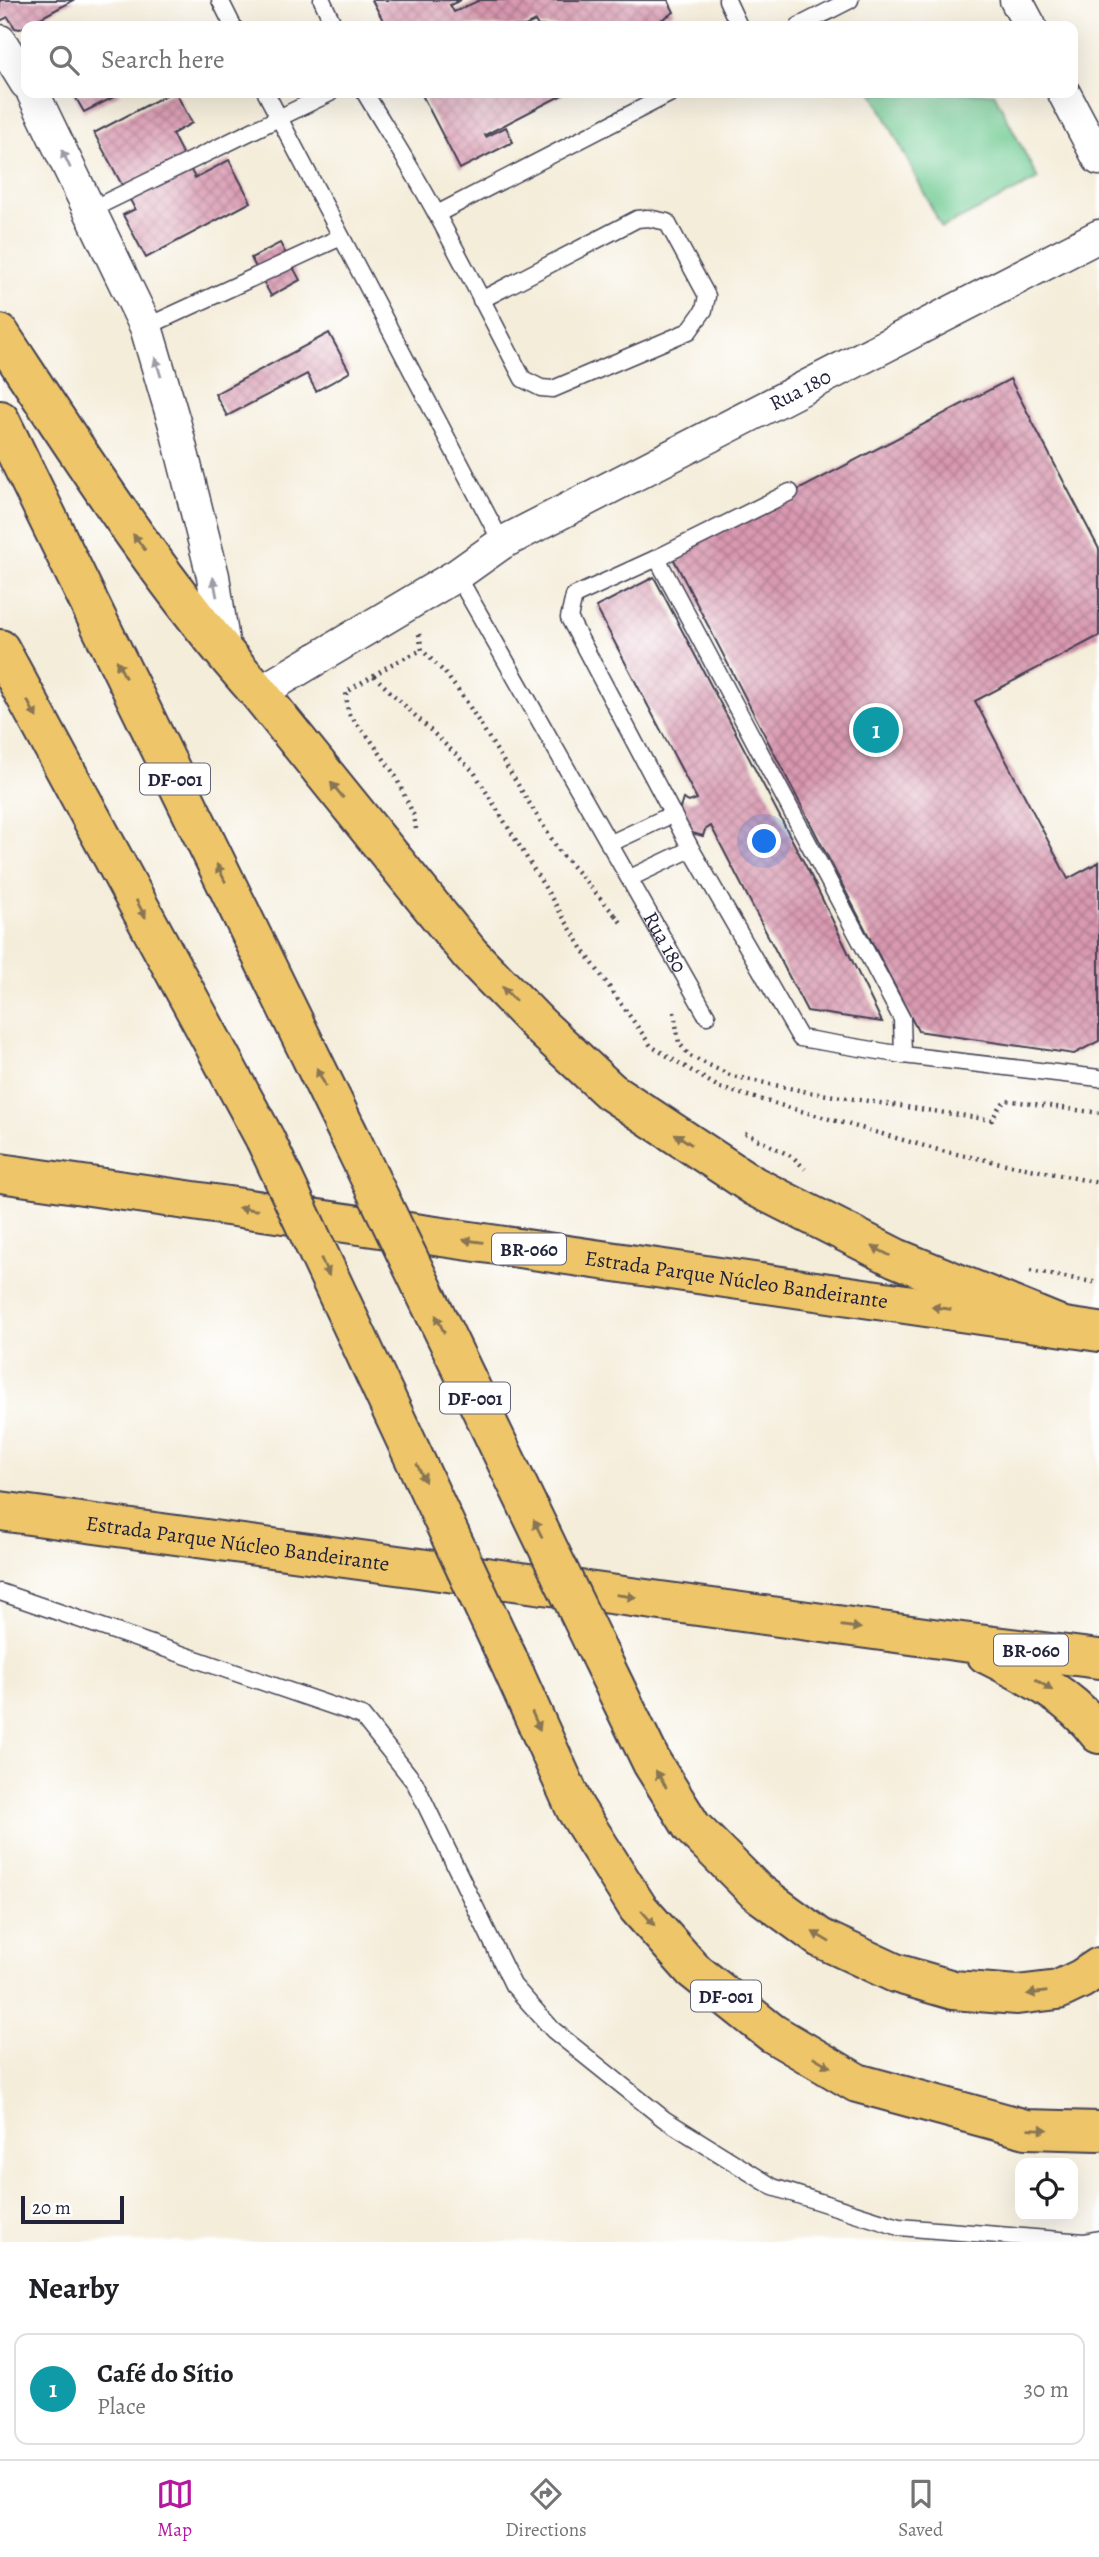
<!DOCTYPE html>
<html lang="en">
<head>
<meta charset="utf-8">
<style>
	body { margin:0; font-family:Alegreya,serif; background:#f6f6f6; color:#202124 }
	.controls { position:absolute; right:21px; bottom:21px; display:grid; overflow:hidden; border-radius:14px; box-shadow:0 7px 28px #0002 }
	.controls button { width:63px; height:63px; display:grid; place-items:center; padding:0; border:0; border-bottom:2px solid #e0e0e0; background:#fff; color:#202124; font:35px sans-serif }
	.scale { position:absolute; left:21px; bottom:18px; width:103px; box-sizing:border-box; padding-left:7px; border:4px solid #22223b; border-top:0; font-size:19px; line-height:24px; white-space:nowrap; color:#22223b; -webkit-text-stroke:5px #fff; paint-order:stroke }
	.you { position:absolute; left:765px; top:842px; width:24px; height:24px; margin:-18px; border:5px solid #fff; border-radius:50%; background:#1a73e8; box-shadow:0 0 0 10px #1a73e833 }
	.badge { display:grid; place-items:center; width:46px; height:46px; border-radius:50%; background:#b5179e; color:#fff; font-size:23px; font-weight:700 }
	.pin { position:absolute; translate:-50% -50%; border:4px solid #fff; box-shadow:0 2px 7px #0006 }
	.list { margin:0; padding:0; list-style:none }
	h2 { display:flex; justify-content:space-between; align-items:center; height:91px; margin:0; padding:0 28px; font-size:30px }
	h2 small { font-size:23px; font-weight:400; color:#757577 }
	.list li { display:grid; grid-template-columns:46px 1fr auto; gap:21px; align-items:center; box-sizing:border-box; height:112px; margin:0 14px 14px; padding:0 14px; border:2px solid #e0e0e0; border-radius:14px }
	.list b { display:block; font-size:26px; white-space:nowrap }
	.list p { margin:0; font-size:23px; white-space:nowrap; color:#757577 }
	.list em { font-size:23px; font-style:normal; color:#757577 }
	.icon { flex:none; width:38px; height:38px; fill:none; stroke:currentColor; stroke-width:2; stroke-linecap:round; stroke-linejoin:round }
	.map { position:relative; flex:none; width:1099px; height:2242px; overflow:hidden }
	.search { position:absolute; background:#fff; box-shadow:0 7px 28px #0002; left:21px; right:21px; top:21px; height:77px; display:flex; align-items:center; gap:18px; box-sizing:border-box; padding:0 24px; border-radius:14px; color:#757577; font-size:26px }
	.sheet { height:217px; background:#fff }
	nav { display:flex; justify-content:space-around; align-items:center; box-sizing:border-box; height:98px; border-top:2px solid #e0e0e0; background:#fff; font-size:19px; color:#757577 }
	nav a { display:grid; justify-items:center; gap:4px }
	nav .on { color:#b5179e }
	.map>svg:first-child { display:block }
</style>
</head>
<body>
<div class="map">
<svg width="1099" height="2242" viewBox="0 0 1099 2242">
	<defs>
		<pattern id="building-cross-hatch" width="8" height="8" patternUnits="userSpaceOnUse" patternTransform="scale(1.75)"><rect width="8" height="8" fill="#d999b0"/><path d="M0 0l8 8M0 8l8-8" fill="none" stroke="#b07c90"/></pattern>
	</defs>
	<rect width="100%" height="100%" fill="#fff"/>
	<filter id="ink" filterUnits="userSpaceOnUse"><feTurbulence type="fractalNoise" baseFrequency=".0143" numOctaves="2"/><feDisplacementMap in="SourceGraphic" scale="14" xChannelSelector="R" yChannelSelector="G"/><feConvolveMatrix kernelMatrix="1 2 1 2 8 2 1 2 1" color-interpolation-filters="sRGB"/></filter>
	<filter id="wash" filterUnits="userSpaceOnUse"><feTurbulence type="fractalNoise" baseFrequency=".00686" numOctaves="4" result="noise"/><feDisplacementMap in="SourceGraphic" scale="28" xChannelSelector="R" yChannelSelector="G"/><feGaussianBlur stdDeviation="1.57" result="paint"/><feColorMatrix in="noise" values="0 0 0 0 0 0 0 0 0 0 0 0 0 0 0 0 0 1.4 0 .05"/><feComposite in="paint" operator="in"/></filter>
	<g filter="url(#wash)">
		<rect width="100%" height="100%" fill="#f4edda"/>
		<path fill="#70ca92" stroke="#497666" stroke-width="2" d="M873 93H994L1038 179 942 228Z"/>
		<g id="blocks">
			<path fill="url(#building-cross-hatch)" d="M0 0H74L20 29 15 28 8 17 0 21Z
				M372 0H461L450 5 454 12 480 0H668L674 12 651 26H538L535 21 525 26H386Z
				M73 93H122L84 112Z
				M170 93H176L192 123 172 134 195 178 229 160 251 202 146 258 123 215 135 209 94 133Z
				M421 93H566L485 135 486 137 506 127 513 142 460 169Z
				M280 243 300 280 271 296 251 258Z
				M329 333 350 372 316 391 307 374 227 416 215 394Z
				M1010 379 1099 549V636L975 701 1068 879 1099 862V1041L1074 1054 918 1031 672 556Z
				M654 577 811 876 882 1022 807 1011 711 826 705 830 703 836 674 828 683 799 689 802 697 799 596 607Z"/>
		</g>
	</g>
	<g filter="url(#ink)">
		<use href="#blocks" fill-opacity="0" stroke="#424053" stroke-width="2"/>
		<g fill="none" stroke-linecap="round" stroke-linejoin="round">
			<defs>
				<g id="service">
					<path d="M220 0 233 26"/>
					<path d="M322 0 334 26"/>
					<path d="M727 0 739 26"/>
					<path d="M799 26 850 0"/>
					<path d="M266 93 502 543"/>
					<path d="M365 93C389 133 414 172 436 213 466 268 494 324 523 379L541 388 553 389 689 331 704 310 707 296 667 222 648 218 637 219 481 300"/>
					<path d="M90 210 330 93"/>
					<path d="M437 214 671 93"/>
					<path d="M146 327 341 237"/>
					<path d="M657 558 902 1019 903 1055 800 1038 691 849 569 618 574 596Z"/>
					<path d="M657 558 790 492"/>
					<path id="s1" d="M457 575 707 1016"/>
					<path d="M609 844 673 814"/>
					<path d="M630 878 691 849"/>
					<path d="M903 1055 1099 1078"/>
					<path d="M0 1592 362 1716 415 1783 513 1985 553 2030 664 2119 773 2187 899 2227 1084 2242 1099 2239"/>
				</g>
				<g id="minor">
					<path d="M1016 0 1030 26"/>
					<path d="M0 41 26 83"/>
					<path d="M33 93 146 327 175 425 213 576 225 655"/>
					<path d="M1064 93 1099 159"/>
					<path id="s2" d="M259 693 457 575 502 543 1099 236"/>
				</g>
				<g id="trunk">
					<path d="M0 334C81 457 161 583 259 693L470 954 539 1025 610 1091 754 1186 896 1258 1057 1324"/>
					<path d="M0 420 351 1139"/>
					<path d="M0 649 265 1139"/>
					<path id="s3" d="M0 1173 1099 1332"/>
					<path id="s4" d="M0 1511 962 1642 1099 1659"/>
					<path d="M986 1654C1028 1675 1071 1696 1099 1734"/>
					<path d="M600 1656 652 1763 692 1827 756 1891 820 1938 895 1973 953 1990 1017 1995 1058 1990 1081 1979 1099 1967"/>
					<path d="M508 1659 575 1808 638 1908 693 1970 772 2033 857 2083 1026 2129 1099 2131"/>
				</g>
			</defs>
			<use href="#service" stroke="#424053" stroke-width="19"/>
			<use href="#minor" stroke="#424053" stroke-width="35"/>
			<use href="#trunk" stroke="#424053" stroke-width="42"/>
			<path stroke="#424053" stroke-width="4.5" stroke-dasharray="2 5" stroke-linecap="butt" d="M419 634 422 650 445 673 466 701 559 851 615 915 617 913
				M374 676 474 772 584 951 651 1046 720 1088 942 1151 1099 1183
				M416 829 414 816 395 775 370 739 348 713 346 692 392 664 422 650
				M615 915 623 925
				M674 1012 679 1043 690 1056 732 1076 808 1092 992 1120 999 1107 1006 1100 1099 1113
				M745 1133 793 1157 805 1169
				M1030 1271 1099 1283"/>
			<use href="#service" stroke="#fff" stroke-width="16"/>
			<use href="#minor" stroke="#fff" stroke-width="32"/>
			<use href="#trunk" stroke="#eec569" stroke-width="38"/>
			<defs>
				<path id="trunk-bridge" d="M265 1139 508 1659
					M351 1139 600 1656"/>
			</defs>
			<use href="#trunk-bridge" stroke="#424053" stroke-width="42" stroke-linecap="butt"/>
			<use href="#trunk-bridge" stroke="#eec569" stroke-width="38"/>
		</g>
		<defs><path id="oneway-solid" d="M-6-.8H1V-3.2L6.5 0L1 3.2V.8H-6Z" transform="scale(1.75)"/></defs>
		<g fill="#9c9ca7">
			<use href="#oneway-solid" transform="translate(66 159) rotate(-115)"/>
			<use href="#oneway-solid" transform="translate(158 367) rotate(-107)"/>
			<use href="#oneway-solid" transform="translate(215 587) rotate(-101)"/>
		</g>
		<g fill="#887452">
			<use href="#oneway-solid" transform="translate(139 542) rotate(-127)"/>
			<use href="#oneway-solid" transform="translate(121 669) rotate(-116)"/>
			<use href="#oneway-solid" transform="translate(32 709) rotate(62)"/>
			<use href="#oneway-solid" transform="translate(337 790) rotate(-129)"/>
			<use href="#oneway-solid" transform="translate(221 873) rotate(-116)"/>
			<use href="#oneway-solid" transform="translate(141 909) rotate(62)"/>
			<use href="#oneway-solid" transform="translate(509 994) rotate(-134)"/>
			<use href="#oneway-solid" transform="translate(321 1077) rotate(-116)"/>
			<use href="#oneway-solid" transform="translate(683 1139) rotate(-147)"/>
			<use href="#oneway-solid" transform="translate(248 1209) rotate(-172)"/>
			<use href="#oneway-solid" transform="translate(473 1241) rotate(-172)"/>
			<use href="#oneway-solid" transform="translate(881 1251) rotate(-153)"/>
			<use href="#oneway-solid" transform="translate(325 1267) rotate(65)"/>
			<use href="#oneway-solid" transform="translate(941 1308) rotate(-172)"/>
			<use href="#oneway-solid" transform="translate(440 1324) rotate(-116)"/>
			<use href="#oneway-solid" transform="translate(421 1473) rotate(65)"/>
			<use href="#oneway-solid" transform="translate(538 1529) rotate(-116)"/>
			<use href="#oneway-solid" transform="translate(626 1596) rotate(8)"/>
			<use href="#oneway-solid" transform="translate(851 1627) rotate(8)"/>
			<use href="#oneway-solid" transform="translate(1044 1685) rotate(34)"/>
			<use href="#oneway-solid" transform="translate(536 1721) rotate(66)"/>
			<use href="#oneway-solid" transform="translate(661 1779) rotate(-122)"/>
			<use href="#oneway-solid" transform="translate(648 1918) rotate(49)"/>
			<use href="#oneway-solid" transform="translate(821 1937) rotate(-149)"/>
			<use href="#oneway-solid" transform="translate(1037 1993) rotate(172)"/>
			<use href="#oneway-solid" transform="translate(822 2062) rotate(31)"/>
			<use href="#oneway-solid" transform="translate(1038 2129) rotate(2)"/>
		</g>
	</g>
	<g text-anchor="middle" stroke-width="7" stroke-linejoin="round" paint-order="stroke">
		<g fill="#fff" stroke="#646476" stroke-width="2">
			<rect x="140" y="763.5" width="70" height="31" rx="5"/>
			<rect x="492" y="1233.5" width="74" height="31" rx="5"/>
			<rect x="440" y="1382.5" width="70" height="31" rx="5"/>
			<rect x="994" y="1634.5" width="74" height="31" rx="5"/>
			<rect x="691" y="1980.5" width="70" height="31" rx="5"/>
		</g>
		<g font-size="19" font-weight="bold" fill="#22223b">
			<text x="175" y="786">DF-001</text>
			<text x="529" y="1256">BR-060</text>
			<text x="475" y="1405">DF-001</text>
			<text x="1031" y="1657">BR-060</text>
			<text x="726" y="2003">DF-001</text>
		</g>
		<g font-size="21" fill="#22223b" stroke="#fff">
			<text dy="7" stroke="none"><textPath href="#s2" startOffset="621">Rua 180</textPath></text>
			<text dy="7" stroke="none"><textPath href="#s1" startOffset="422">Rua 180</textPath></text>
			<text dy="7" stroke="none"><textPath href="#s3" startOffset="744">Estrada Parque Núcleo Bandeirante</textPath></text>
			<text dy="7" stroke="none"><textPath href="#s4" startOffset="240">Estrada Parque Núcleo Bandeirante</textPath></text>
		</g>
	</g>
</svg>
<div class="controls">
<button><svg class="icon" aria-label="locate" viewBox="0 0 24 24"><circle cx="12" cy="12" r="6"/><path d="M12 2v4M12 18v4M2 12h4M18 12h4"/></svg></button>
</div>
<div class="scale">20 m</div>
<div class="you"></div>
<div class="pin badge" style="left:876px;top:730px;background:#0f9aa8">1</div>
<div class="search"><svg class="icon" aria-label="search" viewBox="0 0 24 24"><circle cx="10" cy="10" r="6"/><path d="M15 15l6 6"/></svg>Search here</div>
</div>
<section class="sheet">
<h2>Nearby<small></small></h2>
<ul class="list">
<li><span class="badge" style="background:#0f9aa8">1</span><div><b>Café do Sítio</b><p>Place</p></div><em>30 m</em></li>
</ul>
</section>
<nav>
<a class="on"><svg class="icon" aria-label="map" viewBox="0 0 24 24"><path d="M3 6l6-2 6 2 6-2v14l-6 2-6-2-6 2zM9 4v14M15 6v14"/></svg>Map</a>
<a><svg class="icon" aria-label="directions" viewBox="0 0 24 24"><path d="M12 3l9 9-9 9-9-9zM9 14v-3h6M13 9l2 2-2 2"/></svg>Directions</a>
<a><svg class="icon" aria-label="saved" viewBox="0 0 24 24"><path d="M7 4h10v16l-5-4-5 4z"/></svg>Saved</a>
</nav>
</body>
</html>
